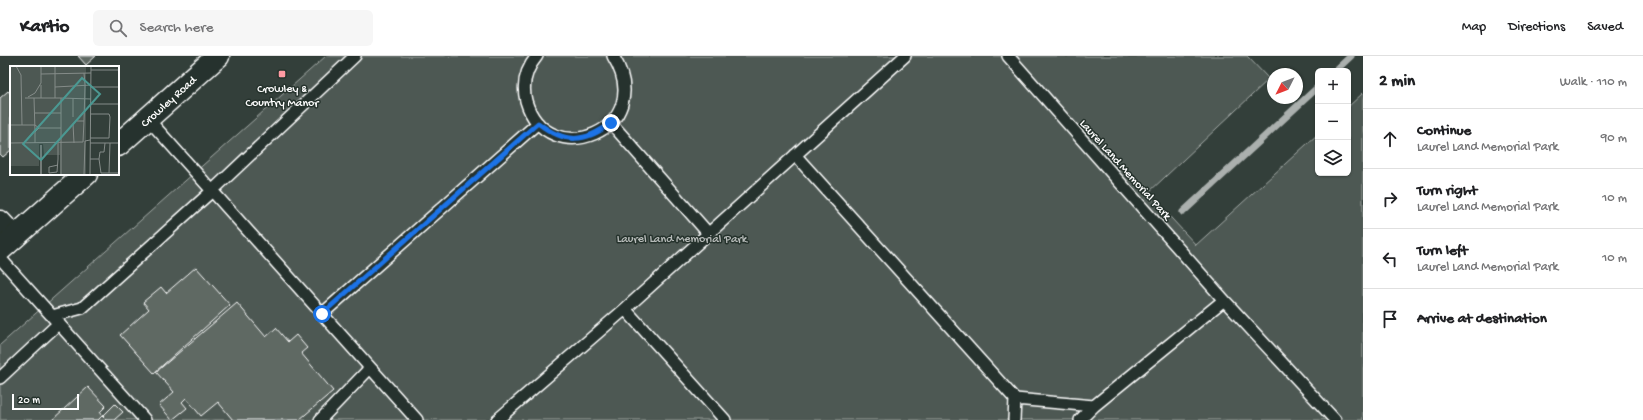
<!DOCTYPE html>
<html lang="en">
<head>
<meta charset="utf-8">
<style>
	body { margin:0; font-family:"Gochi Hand",sans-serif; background:#f6f6f6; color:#202124 }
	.controls { position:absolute; right:12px; top:12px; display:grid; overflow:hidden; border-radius:6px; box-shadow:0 1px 3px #0004 }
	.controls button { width:36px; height:36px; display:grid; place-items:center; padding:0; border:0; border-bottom:1px solid #e0e0e0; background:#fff; color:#202124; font:20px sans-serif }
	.compass { position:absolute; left:1267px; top:12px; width:36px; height:36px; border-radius:50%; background:#fff; box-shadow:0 1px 3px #0004; rotate:228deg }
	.scale { position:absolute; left:12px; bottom:10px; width:67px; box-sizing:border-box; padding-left:4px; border:2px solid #fff; border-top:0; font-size:11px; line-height:14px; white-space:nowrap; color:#fff; -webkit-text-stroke:3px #26332d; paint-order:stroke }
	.stop { position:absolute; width:12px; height:12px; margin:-9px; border:3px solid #1a73e8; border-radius:50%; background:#fff }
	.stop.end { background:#1a73e8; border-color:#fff; box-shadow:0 1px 4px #0008 }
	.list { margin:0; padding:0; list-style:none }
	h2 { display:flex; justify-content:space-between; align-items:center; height:52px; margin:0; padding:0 16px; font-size:17px }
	h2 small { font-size:13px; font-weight:400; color:#757577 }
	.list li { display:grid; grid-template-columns:26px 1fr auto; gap:12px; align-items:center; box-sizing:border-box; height:60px; padding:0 16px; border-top:1px solid #e0e0e0 }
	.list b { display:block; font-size:15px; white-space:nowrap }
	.list p { margin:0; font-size:13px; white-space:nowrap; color:#757577 }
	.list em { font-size:13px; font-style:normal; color:#757577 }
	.icon { flex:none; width:22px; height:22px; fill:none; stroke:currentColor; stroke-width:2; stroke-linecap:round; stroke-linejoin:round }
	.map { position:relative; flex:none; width:1363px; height:364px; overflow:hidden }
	header { display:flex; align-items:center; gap:24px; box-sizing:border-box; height:56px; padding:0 20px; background:#fff; border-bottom:1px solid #e0e0e0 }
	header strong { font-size:19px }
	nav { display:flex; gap:22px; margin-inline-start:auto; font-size:14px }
	.search { width:280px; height:36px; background:#f6f6f6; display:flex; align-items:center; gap:10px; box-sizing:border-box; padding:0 14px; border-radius:6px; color:#757577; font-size:15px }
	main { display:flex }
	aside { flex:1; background:#fff }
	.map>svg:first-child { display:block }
</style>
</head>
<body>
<header>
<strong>Kartio</strong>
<div class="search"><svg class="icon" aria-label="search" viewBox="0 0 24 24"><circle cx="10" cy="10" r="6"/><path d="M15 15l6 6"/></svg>Search here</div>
<nav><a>Map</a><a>Directions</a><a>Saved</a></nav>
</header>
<main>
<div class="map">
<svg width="1363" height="364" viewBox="0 0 1363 364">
	<rect width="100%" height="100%" fill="#333f3a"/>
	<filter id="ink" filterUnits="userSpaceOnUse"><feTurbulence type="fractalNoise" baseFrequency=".025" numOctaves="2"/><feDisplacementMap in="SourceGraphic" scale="8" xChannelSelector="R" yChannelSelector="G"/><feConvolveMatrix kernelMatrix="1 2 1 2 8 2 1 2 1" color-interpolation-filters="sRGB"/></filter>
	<g filter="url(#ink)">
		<path fill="#4d5853" stroke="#a6aca9" d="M326 0H1247L1269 23 1148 137 1196 189 1318 78V117H1348V51L1363 37V364H0V289Z"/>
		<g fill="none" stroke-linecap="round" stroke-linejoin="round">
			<path stroke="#abb0ae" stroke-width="7" d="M1335 15 1351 0
				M1183 156 1318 31"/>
		</g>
		<path fill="#5f6964" stroke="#fff" d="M78 0H96L86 9Z
			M8 35 11 38V94L3 101 0 98V42Z
			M196 211 230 249 154 317 120 279 149 253 143 246 161 231 166 237Z
			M237 247 266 281 276 272 288 286 296 279 307 292 301 297 333 335 299 364H233L218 346 201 360 186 342 182 346 187 352 172 364 159 349 174 336 156 316Z
			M88 331 106 350 100 356 103 360 115 348 123 356 114 364H106L102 360 98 364H52Z"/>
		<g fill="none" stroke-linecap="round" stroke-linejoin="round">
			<defs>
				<path id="service" d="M537 0C526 13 522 29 526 45 547 117 659 75 613 0
					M1008 0 1224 244 1335 364
					M148 63 417 364
					M611 67 708 177
					M795 99 1015 343 1094 350 1224 244
					M0 202 145 364
					M625 253 725 364
					M322 258 538 67
					M52 260 82 252 212 135 355 0
					M0 322 59 267
					M320 364 370 312
					M497 364 625 253 905 0
					M1014 364 1015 343
					M1080 364 1094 350"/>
				<path id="minor" d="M0 166 14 181"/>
				<path id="secondary" d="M118 89 218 0
					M0 194 86 118"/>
			</defs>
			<use href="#service" stroke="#fff" stroke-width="14"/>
			<use href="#minor" stroke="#fff" stroke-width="25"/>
			<use href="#secondary" stroke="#fff" stroke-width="25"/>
			<use href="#service" stroke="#26332d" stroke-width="11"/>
			<use href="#minor" stroke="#26332d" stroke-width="22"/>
			<use href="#secondary" stroke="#26332d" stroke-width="22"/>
		</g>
	</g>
	<g fill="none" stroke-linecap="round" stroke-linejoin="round" filter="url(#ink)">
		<path stroke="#1a73e8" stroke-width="5" d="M322 258 538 67C565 88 585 87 611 67"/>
	</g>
	<rect fill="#ff9aa2" stroke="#26332d" stroke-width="1.5" x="278" y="14" width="8" height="8" rx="2"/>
	<g text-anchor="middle" stroke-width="3" stroke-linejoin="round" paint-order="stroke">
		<g font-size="12" fill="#fff" stroke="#26332d">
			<text x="282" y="36">Crowley &amp;<tspan x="282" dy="14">Country Manor</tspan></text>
		</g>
		<g font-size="12" fill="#fff" stroke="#26332d">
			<text transform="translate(168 45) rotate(-42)" y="4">Crowley Road</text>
			<text transform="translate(1126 113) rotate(48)" y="4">Laurel Land Memorial Park</text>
		</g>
		<g font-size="12" fill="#b8bcba" stroke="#26332d">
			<text x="682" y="186">Laurel Land Memorial Park</text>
		</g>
	</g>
	<g transform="translate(10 10)">
		<rect width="109" height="109" fill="#333f3a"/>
		<path d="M0 0H76V109H50V89H34L33 78H29V100H0Z" fill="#4d5853"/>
		<path fill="none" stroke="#737b78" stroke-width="2" d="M31 79V109"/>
		<path fill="none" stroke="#858c89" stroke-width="1" d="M6 0 11 9 12 59M81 4H109M74 7 75 19M31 8 81 7M45 21 81 19M81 21H109M18 31 25 27 31 17V0M15 32H51V109M24 32 25 65M31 32V19M45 32V0M51 32 81 33M81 38H109M25 47H51M63 51V32M74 55 75 19M0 58V100M63 58 64 77M1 59H25L29 62M80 72H99L100 51 99 48H80M0 77 73 76 74 55H67M25 77V66L29 62H51M80 77H109M80 93H89L91 107H109M89 93 90 86H94L95 77M48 99 39 101V107L47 106 48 93V77M99 107 100 77M74 109 75 75 80 74M80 109 81 0"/>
		<path fill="#4b9892" fill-opacity="0.15" stroke="#4b9892" stroke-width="2" d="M72 12 90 28 31 94 13 78Z"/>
		<rect width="109" height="109" fill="none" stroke="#fff" stroke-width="2"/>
	</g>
</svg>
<div class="controls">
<button>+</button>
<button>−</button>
<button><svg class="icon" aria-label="layers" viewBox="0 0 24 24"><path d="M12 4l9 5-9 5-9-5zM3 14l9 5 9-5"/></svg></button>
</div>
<svg class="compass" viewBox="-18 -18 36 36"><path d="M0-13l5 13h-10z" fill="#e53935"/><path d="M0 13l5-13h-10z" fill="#757577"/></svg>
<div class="scale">20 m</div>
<div class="stop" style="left:322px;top:258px"></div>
<div class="stop end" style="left:611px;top:67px"></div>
</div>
<aside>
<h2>2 min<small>Walk · 110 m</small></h2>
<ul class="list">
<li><svg class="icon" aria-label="ahead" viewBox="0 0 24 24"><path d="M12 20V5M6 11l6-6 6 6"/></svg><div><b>Continue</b><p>Laurel Land Memorial Park</p></div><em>90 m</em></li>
<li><svg class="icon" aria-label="right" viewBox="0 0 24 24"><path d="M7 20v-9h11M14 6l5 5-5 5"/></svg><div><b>Turn right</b><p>Laurel Land Memorial Park</p></div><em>10 m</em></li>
<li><svg class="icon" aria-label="left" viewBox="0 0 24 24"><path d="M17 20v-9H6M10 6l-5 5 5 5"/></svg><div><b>Turn left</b><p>Laurel Land Memorial Park</p></div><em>10 m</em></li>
<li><svg class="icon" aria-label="arrive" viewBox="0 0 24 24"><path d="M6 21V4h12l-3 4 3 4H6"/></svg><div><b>Arrive at destination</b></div></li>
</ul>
</aside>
</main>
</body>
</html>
